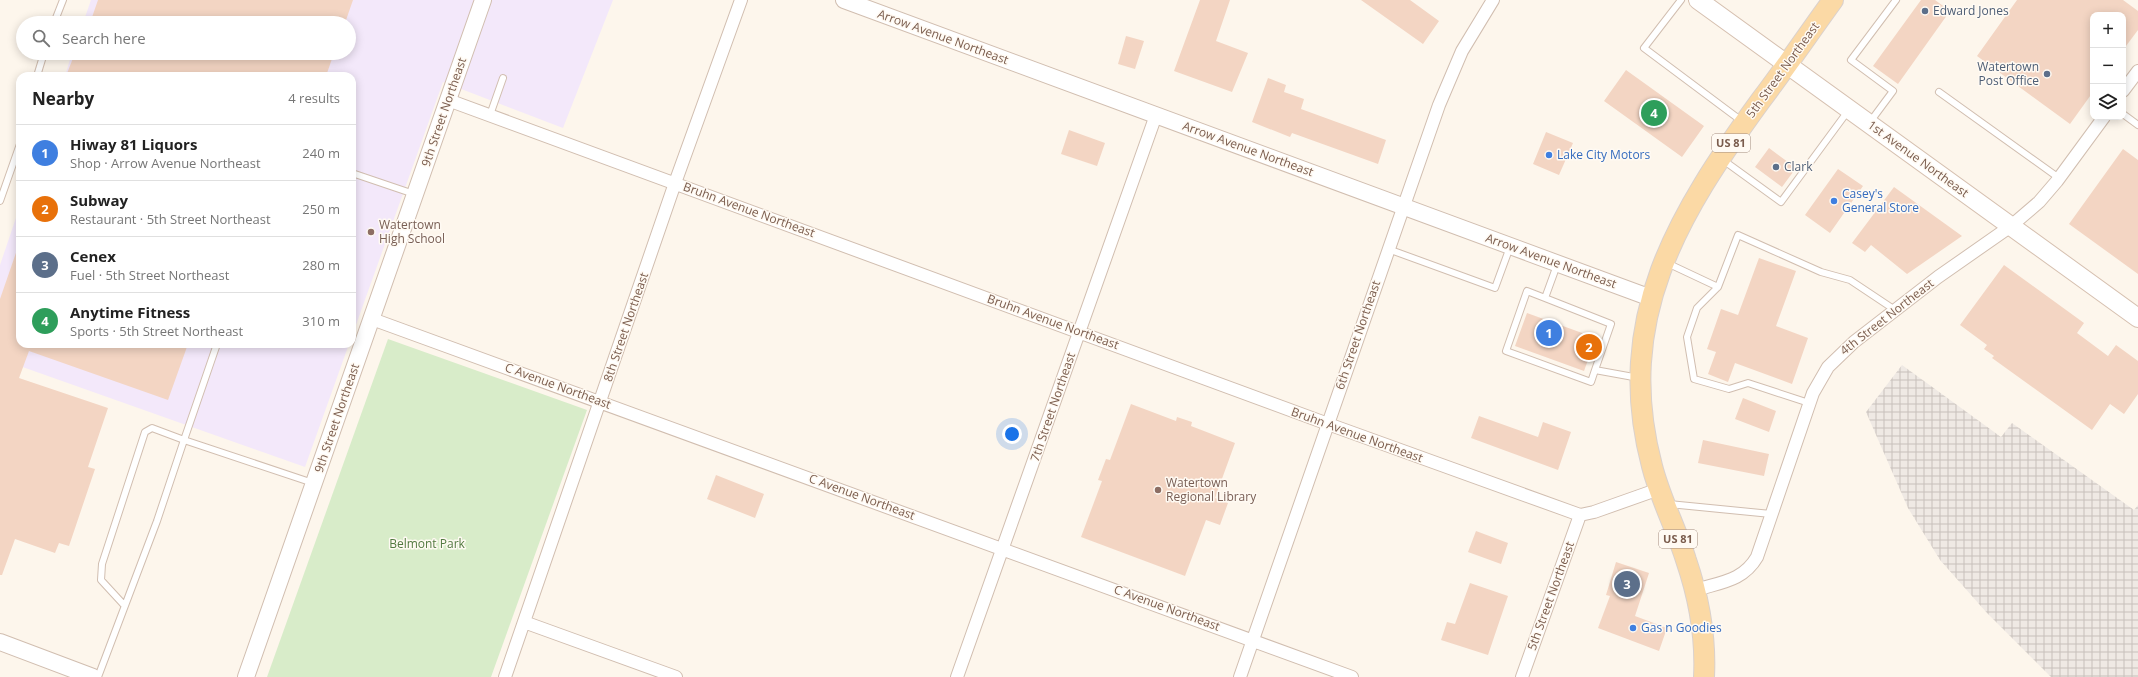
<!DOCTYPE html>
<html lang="en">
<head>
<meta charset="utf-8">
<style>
	body { margin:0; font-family:"Open Sans",sans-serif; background:#f2f2f2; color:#222 }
	.controls { position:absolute; right:12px; top:12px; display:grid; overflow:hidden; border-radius:8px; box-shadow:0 2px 10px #0003 }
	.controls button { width:36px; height:36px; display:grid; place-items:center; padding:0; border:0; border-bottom:1px solid #e0e0e0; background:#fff; color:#222; font:20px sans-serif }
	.you { position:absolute; left:1012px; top:434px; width:14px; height:14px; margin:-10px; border:3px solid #fff; border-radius:50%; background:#1a73e8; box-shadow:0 0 0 6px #1a73e833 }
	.badge { display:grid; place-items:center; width:26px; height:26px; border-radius:50%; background:#0f766e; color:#fff; font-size:13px; font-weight:700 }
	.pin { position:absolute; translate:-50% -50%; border:2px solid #fff; box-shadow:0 1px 4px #0006 }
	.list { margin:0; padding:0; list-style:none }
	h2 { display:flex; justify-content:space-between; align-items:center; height:52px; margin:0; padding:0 16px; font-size:17px }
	h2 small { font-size:13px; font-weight:400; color:#767676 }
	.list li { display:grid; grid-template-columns:26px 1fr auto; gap:12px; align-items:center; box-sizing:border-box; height:56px; padding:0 16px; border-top:1px solid #e0e0e0 }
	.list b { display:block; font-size:15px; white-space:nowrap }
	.list p { margin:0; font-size:13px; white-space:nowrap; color:#767676 }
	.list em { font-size:13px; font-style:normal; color:#767676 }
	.icon { flex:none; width:22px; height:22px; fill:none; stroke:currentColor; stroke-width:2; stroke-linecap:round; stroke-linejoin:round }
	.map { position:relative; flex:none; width:2138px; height:677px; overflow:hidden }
	.search { position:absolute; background:#fff; box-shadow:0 2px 10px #0003; left:16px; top:16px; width:340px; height:44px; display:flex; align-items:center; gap:10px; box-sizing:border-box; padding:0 14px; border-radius:22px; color:#767676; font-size:15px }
	.panel { position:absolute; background:#fff; box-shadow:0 2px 10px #0003; left:16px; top:72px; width:340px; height:276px; border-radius:12px }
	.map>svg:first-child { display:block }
</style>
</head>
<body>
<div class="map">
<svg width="2138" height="677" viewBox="0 0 2138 677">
	<defs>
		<pattern id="industrial-grid" width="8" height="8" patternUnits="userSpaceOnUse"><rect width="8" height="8" fill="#efe9e4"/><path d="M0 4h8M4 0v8" fill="none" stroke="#c7c0bb"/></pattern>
	</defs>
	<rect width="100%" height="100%" fill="#fdf6ec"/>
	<path fill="url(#industrial-grid)" d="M1902 365 2001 437 2012 423 2134 510 2138 505V677H2051L1987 613 1940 560 1908 508 1866 412Z"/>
	<path fill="#f3e8fa" d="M91 0H613L563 128 443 82 352 336V76H65L72 53H349V23H83Z
		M20 206V344H349L305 467 0 359V265Z"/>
	<path fill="#d8ecc9" d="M388 339 587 410 491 677H267Z"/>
	<path fill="#f3d5c3" d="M98 0H353L345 23H90Z
		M1200 0H1230L1216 41 1248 53 1232 92 1174 71Z
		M1361 0H1410L1439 21 1423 44Z
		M1921 0H1935L1950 11 1898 84 1873 66Z
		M2017 0H2123L2138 11V30L2123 50V15H2093V92L2070 124 1977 56Z
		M1126 36 1144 41 1135 69 1118 64Z
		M75 53H334L326 76H66Z
		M1626 70 1704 126 1682 157 1604 101Z
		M1268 78 1286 85 1284 92 1304 99 1301 109 1386 140 1378 164 1292 133 1290 137 1252 122Z
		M1069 130 1105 143 1097 166 1061 154Z
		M1546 132 1573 143 1559 175 1533 164Z
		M1769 148 1796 168 1782 187 1755 167Z
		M2123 149 2138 160V274L2069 224Z
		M1838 169 1863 186 1830 233 1805 215Z
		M1894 187 1962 236 1907 274 1871 245 1865 252 1852 243Z
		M18 247H20V344H188L168 400 29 351 19 378 108 408 88 467 95 469 69 546 59 543 55 553 15 539 2 575H0V299Z
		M1759 258 1796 271 1776 326 1808 338 1792 384 1735 363 1728 382 1708 374 1716 352 1707 349 1721 309 1738 315Z
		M2004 265 2084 323 2077 333 2108 356 2116 345 2138 361V394L2124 414 2110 404 2092 430 1992 358 1994 356 1984 349 1987 345 1960 325Z
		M1527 313 1596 338 1584 371 1515 346Z
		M1743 398 1776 411 1769 432 1735 419Z
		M1131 404 1176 421 1177 417 1192 422 1191 426 1235 443 1215 498 1228 503 1220 525 1206 520 1185 576 1081 537 1102 481 1098 480 1106 459 1110 460Z
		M1479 416 1538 437 1543 422 1571 432 1558 470 1471 438Z
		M1703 440 1769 454 1764 476 1698 463Z
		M716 475 764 494 755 518 707 499Z
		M1476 531 1508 543 1501 564 1468 552Z
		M1616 562 1649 573 1635 616 1667 628 1659 651 1598 628 1610 596 1606 595Z
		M1470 583 1508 596 1488 655 1441 640 1447 622 1455 624Z"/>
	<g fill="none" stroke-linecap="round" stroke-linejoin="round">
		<defs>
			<path id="service" d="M1681 0 1644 48 1743 122
				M54 23 63 0
				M37 76 44 53
				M1939 92 2059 178
				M2123 114 2138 125
				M490 115 503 78
				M1870 122 1893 91 1851 60 1896 0
				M1723 160 1781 202 1848 111
				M352 173 414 194
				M0 201 20 144
				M1388 249 1495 288 1510 247
				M1667 263 1718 287
				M1557 265 1545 298 1611 324 1595 370 1639 378
				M1545 298 1527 291 1506 351 1591 382 1595 370
				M1809 403 1748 383 1729 389 1694 379 1687 337 1697 308 1718 287 1738 235 1821 272 1850 280 1895 310
				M1669 504 1771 514
				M124 605 101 580 102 564 145 432 152 428 184 440 217 344
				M98 677 157 521 184 440 313 483"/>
			<path id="minor" d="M2123 91 2138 71
				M448 100 1328 424 1580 515 1594 512 1659 489
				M372 319 1352 677
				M1696 590C1721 582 1743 581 1757 557L1813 393 1828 367 1854 342 1938 277 2011 226 2039 202 2057 181 2104 117
				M524 622 676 677
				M505 677 675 183 741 0
				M957 677 1156 115
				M1240 677 1439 105 1462 51 1493 0
				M1522 677 1580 515"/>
			<path id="tertiary" d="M844 0 1651 298
				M0 642 93 677
				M246 677 483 0"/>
			<path id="secondary" d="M1698 0 2138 318"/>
			<path id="primary" d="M1704 677C1706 637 1699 598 1686 560 1676 528 1660 498 1652 466 1613 319 1678 214 1761 100 1786 67 1809 33 1833 0"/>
		</defs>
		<use href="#service" stroke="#d1beb0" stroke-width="8"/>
		<use href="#minor" stroke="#d1beb0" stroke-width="14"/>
		<use href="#tertiary" stroke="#d1beb0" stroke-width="18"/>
		<use href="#secondary" stroke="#d6c0b0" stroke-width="20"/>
		<use href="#primary" stroke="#dad1cd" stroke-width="22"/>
		<use href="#service" stroke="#fff" stroke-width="6"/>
		<use href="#minor" stroke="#fff" stroke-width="12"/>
		<use href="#tertiary" stroke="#fff" stroke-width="16"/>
		<use href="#secondary" stroke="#fff" stroke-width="18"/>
		<use href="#primary" stroke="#fbd9a5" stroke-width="20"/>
	</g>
	<g fill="#5c6f8a" stroke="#fffaf3" stroke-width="1.5">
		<circle cx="1925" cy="11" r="4"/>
		<circle cx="2047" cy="74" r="4"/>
		<circle cx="1776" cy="167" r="4"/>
	</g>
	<g fill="#3f7fe0" stroke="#fffaf3" stroke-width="1.5">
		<circle cx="1549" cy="155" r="4"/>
		<circle cx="1834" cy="201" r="4"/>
		<circle cx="1633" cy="628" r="4"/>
	</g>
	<g fill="#8d6e63" stroke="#fffaf3" stroke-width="1.5">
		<circle cx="371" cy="232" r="4"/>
		<circle cx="1158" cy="490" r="4"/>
	</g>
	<g text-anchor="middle" stroke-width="3" stroke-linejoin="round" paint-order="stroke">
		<g fill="#fffaf3" stroke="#a28b7f" stroke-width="1">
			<rect x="1712" y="134" width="38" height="18" rx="3"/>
			<rect x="1659" y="530" width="38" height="18" rx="3"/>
		</g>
		<g font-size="11" font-weight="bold" fill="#7a5c4d">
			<text x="1731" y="147">US 81</text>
			<text x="1678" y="543">US 81</text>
		</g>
		<g font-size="12" fill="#4e5e75" stroke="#fffaf3" text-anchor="start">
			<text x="1933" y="15">Edward Jones</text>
			<text x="2039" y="71" text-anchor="end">Watertown<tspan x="2039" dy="14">Post Office</tspan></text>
			<text x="1784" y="171">Clark</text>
		</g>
		<g font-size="12" fill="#7a5c4d" stroke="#fffaf3">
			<text transform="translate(943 37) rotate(20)" y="4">Arrow Avenue Northeast</text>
			<text transform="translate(1783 70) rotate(-54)" y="4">5th Street Northeast</text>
			<text transform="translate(444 112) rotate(-71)" y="4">9th Street Northeast</text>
			<text transform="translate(1248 149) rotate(20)" y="4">Arrow Avenue Northeast</text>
			<text transform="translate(1918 159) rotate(36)" y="4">1st Avenue Northeast</text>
			<text transform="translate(749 210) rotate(20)" y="4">Bruhn Avenue Northeast</text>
			<text transform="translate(1551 261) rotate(20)" y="4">Arrow Avenue Northeast</text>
			<text transform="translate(1887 317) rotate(-38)" y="4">4th Street Northeast</text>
			<text transform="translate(1053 322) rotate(20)" y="4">Bruhn Avenue Northeast</text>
			<text transform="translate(626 327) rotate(-71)" y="4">8th Street Northeast</text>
			<text transform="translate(1358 335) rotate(-71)" y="4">6th Street Northeast</text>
			<text transform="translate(558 386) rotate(20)" y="4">C Avenue Northeast</text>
			<text transform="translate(1053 407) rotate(-71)" y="4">7th Street Northeast</text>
			<text transform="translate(337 418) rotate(-71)" y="4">9th Street Northeast</text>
			<text transform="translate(1357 435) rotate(20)" y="4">Bruhn Avenue Northeast</text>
			<text transform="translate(862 497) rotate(20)" y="4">C Avenue Northeast</text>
			<text transform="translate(1551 596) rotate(-70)" y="4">5th Street Northeast</text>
			<text transform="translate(1167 608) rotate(20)" y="4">C Avenue Northeast</text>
		</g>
		<g font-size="12" fill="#366cbe" stroke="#fffaf3" text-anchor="start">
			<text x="1557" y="159">Lake City Motors</text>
			<text x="1842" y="198">Casey's<tspan x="1842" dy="14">General Store</tspan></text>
			<text x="1641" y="632">Gas n Goodies</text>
		</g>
		<g font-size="12" fill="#785e54" stroke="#fffaf3" text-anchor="start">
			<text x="379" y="229">Watertown<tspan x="379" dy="14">High School</tspan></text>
			<text x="1166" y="487">Watertown<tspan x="1166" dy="14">Regional Library</tspan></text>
		</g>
		<g font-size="12" fill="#537a41" stroke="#fffaf3">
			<text x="427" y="548">Belmont Park</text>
		</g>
	</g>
</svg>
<div class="controls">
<button>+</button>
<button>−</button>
<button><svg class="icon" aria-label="layers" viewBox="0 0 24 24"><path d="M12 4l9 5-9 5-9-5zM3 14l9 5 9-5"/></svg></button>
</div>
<div class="you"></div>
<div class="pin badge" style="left:1549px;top:333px;background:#3f7fe0">1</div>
<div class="pin badge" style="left:1589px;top:347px;background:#e8710a">2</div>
<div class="pin badge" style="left:1627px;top:584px;background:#5c6f8a">3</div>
<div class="pin badge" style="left:1654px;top:113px;background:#2e9e5b">4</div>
<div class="search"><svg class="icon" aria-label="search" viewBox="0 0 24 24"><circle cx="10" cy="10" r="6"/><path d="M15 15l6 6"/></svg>Search here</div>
<section class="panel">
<h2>Nearby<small>4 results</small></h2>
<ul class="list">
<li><span class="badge" style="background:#3f7fe0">1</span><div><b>Hiway 81 Liquors</b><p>Shop · Arrow Avenue Northeast</p></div><em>240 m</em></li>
<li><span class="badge" style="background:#e8710a">2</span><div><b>Subway</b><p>Restaurant · 5th Street Northeast</p></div><em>250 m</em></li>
<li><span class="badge" style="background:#5c6f8a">3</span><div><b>Cenex</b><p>Fuel · 5th Street Northeast</p></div><em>280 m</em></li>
<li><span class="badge" style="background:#2e9e5b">4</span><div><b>Anytime Fitness</b><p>Sports · 5th Street Northeast</p></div><em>310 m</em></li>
</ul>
</section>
</div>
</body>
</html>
